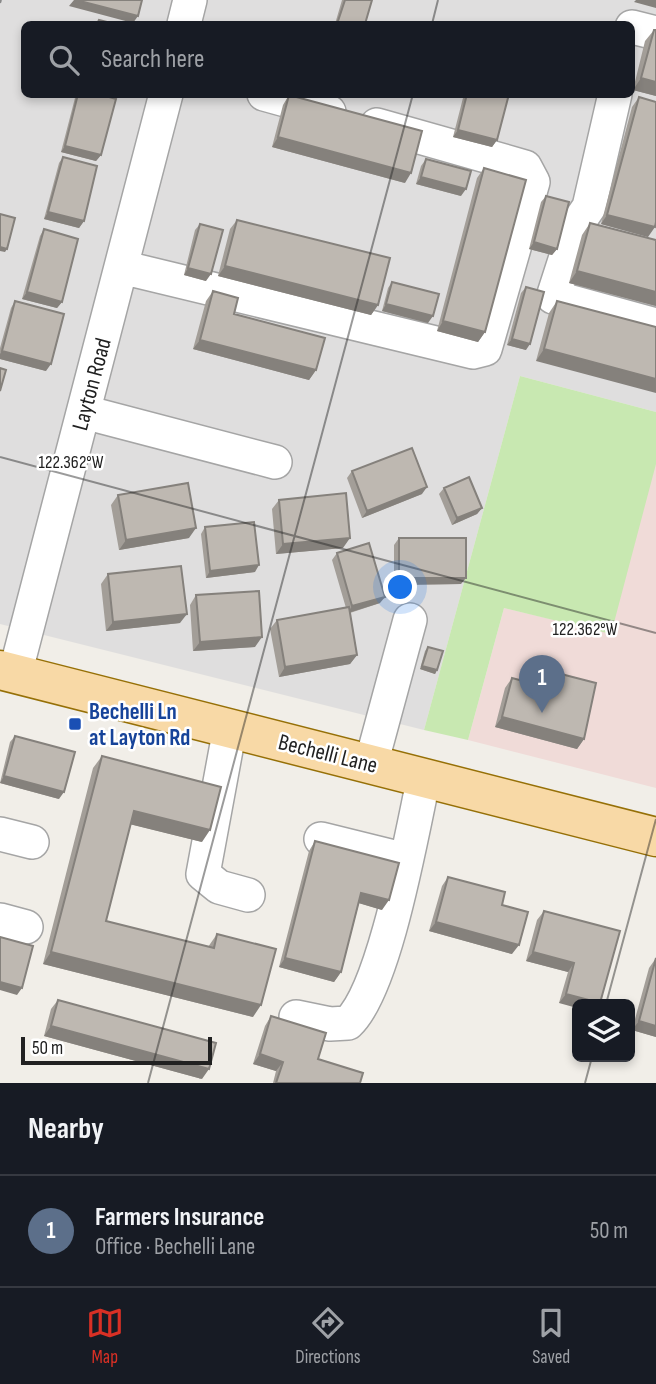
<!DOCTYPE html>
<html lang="en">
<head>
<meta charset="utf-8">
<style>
	body { margin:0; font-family:"Sofia Sans Condensed",sans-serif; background:#242831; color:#f1f3f6 }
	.controls { position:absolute; right:21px; bottom:21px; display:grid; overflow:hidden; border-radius:10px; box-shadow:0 4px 10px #0003 }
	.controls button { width:63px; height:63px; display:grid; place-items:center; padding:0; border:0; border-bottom:2px solid #363941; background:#171b24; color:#f1f3f6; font:35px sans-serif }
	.scale { position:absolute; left:21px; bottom:18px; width:191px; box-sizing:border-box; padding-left:7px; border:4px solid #212121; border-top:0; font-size:19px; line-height:24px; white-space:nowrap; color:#212121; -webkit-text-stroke:5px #fff; paint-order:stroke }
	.you { position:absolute; left:401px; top:588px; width:24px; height:24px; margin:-18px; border:5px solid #fff; border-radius:50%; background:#1a73e8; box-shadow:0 0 0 10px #1a73e833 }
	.badge { display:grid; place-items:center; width:46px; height:46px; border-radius:50%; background:#d93025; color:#fff; font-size:23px; font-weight:700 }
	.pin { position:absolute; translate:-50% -58px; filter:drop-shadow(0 2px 4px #0008) }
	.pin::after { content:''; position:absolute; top:37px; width:24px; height:21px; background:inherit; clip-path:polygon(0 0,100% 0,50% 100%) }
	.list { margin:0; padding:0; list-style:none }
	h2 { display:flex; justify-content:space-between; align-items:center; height:91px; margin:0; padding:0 28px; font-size:30px }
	h2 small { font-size:23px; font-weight:400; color:#9ea1a6 }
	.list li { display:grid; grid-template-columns:46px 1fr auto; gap:21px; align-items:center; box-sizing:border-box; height:112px; padding:0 28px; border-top:2px solid #363941 }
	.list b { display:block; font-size:26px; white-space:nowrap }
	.list p { margin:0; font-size:23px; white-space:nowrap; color:#9ea1a6 }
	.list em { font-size:23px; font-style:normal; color:#9ea1a6 }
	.icon { flex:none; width:38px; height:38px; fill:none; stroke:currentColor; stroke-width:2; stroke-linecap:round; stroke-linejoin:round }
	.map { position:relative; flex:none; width:656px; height:1083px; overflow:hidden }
	.search { position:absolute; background:#171b24; box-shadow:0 4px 10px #0003; left:21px; right:21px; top:21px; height:77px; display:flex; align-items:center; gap:18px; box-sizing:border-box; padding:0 24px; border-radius:10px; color:#9ea1a6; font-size:26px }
	.sheet { height:203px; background:#171b24 }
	nav { display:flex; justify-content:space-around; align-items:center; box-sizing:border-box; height:98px; border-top:2px solid #363941; background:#171b24; font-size:19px; color:#9ea1a6 }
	nav a { display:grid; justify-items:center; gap:4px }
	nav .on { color:#d93025 }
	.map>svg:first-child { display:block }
</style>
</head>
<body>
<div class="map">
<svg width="656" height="1083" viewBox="0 0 656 1083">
	<rect width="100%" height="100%" fill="#f1eee8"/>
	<path fill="#dfdede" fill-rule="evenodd" d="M0 0H656V412L520 376 424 730 0 624ZM24 24H632V94H24Z"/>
	<path fill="#f0dbd8" d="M656 453V788L468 740 504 608 610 633Z"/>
	<path fill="#c8e8b1" d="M520 376 656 412V464L611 634 504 608 468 740 424 730Z"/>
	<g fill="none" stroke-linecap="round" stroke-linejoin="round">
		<defs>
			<path id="minor" d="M184 24 190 0
				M632 27 656 33
				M264 94 329 112
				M615 94 589 207 576 226 553 297 656 325
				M121 267 473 352 485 349 533 182 525 167 377 125
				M84 412 275 462
				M15 674 166 94
				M230 728 203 874 219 887 248 895
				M371 764 410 620
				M0 834 32 842
				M321 839 406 860
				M0 920 26 927
				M296 1017 330 1024 348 1023C385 989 412 832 424 777"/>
			<path id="major" d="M0 670 656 837"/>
		</defs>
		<use href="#minor" stroke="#a5a5a5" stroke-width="36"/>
		<use href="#major" stroke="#967007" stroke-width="41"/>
		<use href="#minor" stroke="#fff" stroke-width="33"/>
		<use href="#major" stroke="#f8d9a6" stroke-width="38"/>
	</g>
	<path fill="#a39e98" d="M342 0H372L365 24H335Z
		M654 30 656 96 633 90 645 41Z
		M76 94H99L101 155 96 161 61 152Z
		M464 94H509L497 140 492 147 453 137Z
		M289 95 405 183 272 147 283 105Z
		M639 97 648 237 601 224 632 107Z
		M63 157 84 221 79 228 44 219 59 163Z
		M426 159 461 196 416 184 421 166Z
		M484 168 485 332 478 342 437 331 477 178Z
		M546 196 557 249 552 255 529 249 541 202Z
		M237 220 378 305 371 315 218 276 230 229Z
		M590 223 656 240V306L569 283 582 235Z
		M200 224 206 281 184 275 195 230Z
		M44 229 62 302 57 308 22 299 40 236Z
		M392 282 428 323 382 311 388 288Z
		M526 287V350L507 345 521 293Z
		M213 291 234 314 316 370 309 380 193 349 206 301Z
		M15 301 46 371 0 359V348L11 308Z
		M557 301 656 327 536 361 549 313Z
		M352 471 422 494 362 518 347 478Z
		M444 488 482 508 477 514 452 525 439 494Z
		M118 495 189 538 119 550 111 505Z
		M279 500 343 548 276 554 272 509Z
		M205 527 255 572 206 578 201 534Z
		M399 538 461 584 394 585V545Z
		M337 553 380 603 350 613 357 655 350 664 279 677 270 629 277 620 346 608 332 560Z
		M108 574 180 623 106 631 101 584Z
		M196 595 255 647 193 651 190 605Z
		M428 647 437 670 435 674 420 669 425 651Z
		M561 674 584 739 577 749 495 727 505 688 512 678 553 689 554 684Z
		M15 736 59 799 0 783 10 742Z
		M102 756 202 842 130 824 106 921 208 947 217 934 253 1017 43 964 93 768Z
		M315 841 382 910 359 903 341 972 334 982 279 967 309 851Z
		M448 877 502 905 512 954 429 931 442 886Z
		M544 911 600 1003 599 1004 559 1003 568 972 526 961 537 920Z
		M656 958V1037L632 1030 649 968Z
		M58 1000 202 1079 44 1036 51 1009Z
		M271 1016 318 1059 360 1083H273L276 1071 253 1064 265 1026Z"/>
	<path fill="#85817c" d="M74 0H76L138 16 133 23 69 6Z
		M636 0H656V8L634 2Z
		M641 78 656 82V96L633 90Z
		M458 130 497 140 492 147 453 137Z
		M278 137 411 173 405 183 272 147Z
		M65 146 101 155 96 161 61 152Z
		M421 177 466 189 461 196 416 184Z
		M48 212 84 221 79 228 44 219Z
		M607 215 655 227 648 237 601 224Z
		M534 242 557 249 552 255 529 249Z
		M0 247 7 249 5 252 0 251Z
		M225 266 378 305 371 315 218 276Z
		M188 268 211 274 206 281 184 275Z
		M577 271 656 292V306L569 283Z
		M27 292 62 302 57 308 22 299Z
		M386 304 433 316 428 323 382 311Z
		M443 321 485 332 478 342 437 331Z
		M512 339 530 344 526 350 507 345Z
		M200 340 316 370 309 380 193 349Z
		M544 349 656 379V393L536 361Z
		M2 351 51 364 46 371 0 359V354Z
		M427 487 422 494 362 518 367 511Z
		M482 508 477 514 452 525 457 518Z
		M196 528 189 538 119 550 126 540Z
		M350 538 343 548 276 554 283 544Z
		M259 565 255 572 206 578 210 571Z
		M399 578H466L461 584 394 585Z
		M385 597 380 603 348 613 352 606Z
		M187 614 180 623 106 631 113 622Z
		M262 637 255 647 193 651 200 642Z
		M357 655 350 664 279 677 285 667Z
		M422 666 437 670 435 674 420 669Z
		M502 717 584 739 577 749 495 727Z
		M4 776 64 792 59 799 0 783Z
		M134 811 210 830 202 842 125 823Z
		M361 893 389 900 382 910 355 902Z
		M436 922 519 945 512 954 429 931Z
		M51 952 261 1005 253 1017 43 964Z
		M533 952 574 963 568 972 526 961Z
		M285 958 341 972 334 982 279 967Z
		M0 982 22 988 17 995 0 990Z
		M566 994 600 1003 599 1004H577V1008L559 1003Z
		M639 1021 656 1026V1037L632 1030Z
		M51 1026 209 1069 202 1079 44 1036Z
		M260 1054 283 1062 276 1071 253 1064Z"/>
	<path fill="#beb8b1" stroke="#85817c" stroke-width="2" d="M76 0H142L138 16Z
		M345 0H372L365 24H337Z
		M99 20 115 24H97Z
		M654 30H656V82L641 78Z
		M78 94H99L116 99 101 155 65 146Z
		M467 94H509L497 140 458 130Z
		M289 95 422 131 411 173 278 137Z
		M639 97 656 102V222L655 227 607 215Z
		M63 157 97 166 84 221 48 212Z
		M426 159 471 171 466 189 421 177Z
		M484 168 526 180 485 332 443 321Z
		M546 196 569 202 557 249 534 242Z
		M0 214 15 218 7 249 0 247Z
		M237 220 390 258 378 305 225 266Z
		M590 223 656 240V292L577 271Z
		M200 224 223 230 211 274 188 268Z
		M44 229 78 239 62 302 27 292Z
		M392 282 439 294 433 316 386 304Z
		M526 287 544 292 530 344 512 339Z
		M213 291 238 298 234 314 325 338 316 370 200 340Z
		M15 301 64 314 51 364 2 351Z
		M557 301 656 327V379L544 349Z
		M0 368 6 370 0 391Z
		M412 448 427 487 367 511 352 471Z
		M469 477 482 508 457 518 444 488Z
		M188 483 196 528 126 540 118 495Z
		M346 493 350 538 283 544 279 500Z
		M254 522 259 565 210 571 205 527Z
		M399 538H466V578H399Z
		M369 543 385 597 352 606 337 553Z
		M181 566 187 614 113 622 108 574Z
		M259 591 262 637 200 642 196 595Z
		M349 607 357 655 285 667 277 620Z
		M428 647 443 651 437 670 422 666Z
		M561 674 596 683 584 739 502 717 512 678 557 690Z
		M15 736 75 752 64 792 4 776Z
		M102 756 221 787 210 830 134 811 106 921 214 948 217 934 276 949 261 1005 51 952Z
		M315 841 399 863 389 900 361 893 341 972 285 958Z
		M448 877 505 892 502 905 528 912 519 945 436 922Z
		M544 911 620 931 600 1003 566 994 574 963 533 952Z
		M0 937 33 946 22 988 0 982Z
		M656 958V1026L639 1021Z
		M58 1000 216 1043 209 1069 51 1026Z
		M271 1016 326 1033 318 1059 363 1073 360 1083H276L283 1062 260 1054Z"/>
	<path fill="none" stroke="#212121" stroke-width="2" stroke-opacity="0.45" d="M0 3 1 0M432 24 438 0M0 457 656 633M606 1004 656 819M148 1083 413 94M585 1083 592 1057"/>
	<rect fill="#1a4fb4" stroke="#fff" stroke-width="2.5" x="68" y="717" width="14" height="14" rx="3.5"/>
	<g text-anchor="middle" stroke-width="5" stroke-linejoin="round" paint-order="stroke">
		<g font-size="23" fill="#212121" stroke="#fff">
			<text transform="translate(91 384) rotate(-75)" y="8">Layton Road</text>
			<text transform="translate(328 753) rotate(14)" y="8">Bechelli Lane</text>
		</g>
		<g font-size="23" font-weight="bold" fill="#164399" stroke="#fff" text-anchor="start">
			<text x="89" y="719">Bechelli Ln<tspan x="89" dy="26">at Layton Rd</tspan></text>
		</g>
	</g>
	<g font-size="18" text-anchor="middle" fill="#212121" stroke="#fff" stroke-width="5" stroke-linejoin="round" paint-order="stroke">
		<text x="71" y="468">122.362°W</text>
		<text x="585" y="635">122.362°W</text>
	</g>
</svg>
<div class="controls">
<button><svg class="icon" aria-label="layers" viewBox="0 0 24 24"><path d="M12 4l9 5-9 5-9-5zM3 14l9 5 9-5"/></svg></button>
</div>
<div class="scale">50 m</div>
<div class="you"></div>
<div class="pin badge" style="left:542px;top:713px;background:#5c6f8a">1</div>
<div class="search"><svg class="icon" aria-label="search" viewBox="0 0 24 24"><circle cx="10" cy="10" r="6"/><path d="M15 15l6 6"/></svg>Search here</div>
</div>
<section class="sheet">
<h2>Nearby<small></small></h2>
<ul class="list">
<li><span class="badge" style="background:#5c6f8a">1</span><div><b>Farmers Insurance</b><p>Office · Bechelli Lane</p></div><em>50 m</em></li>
</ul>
</section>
<nav>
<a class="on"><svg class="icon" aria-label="map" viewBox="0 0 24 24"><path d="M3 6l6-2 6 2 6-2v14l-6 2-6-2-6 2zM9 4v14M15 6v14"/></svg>Map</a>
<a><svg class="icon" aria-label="directions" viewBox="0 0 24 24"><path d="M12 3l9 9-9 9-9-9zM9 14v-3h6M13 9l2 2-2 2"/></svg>Directions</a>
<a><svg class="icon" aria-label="saved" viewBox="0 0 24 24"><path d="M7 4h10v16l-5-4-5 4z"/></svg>Saved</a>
</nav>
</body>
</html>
